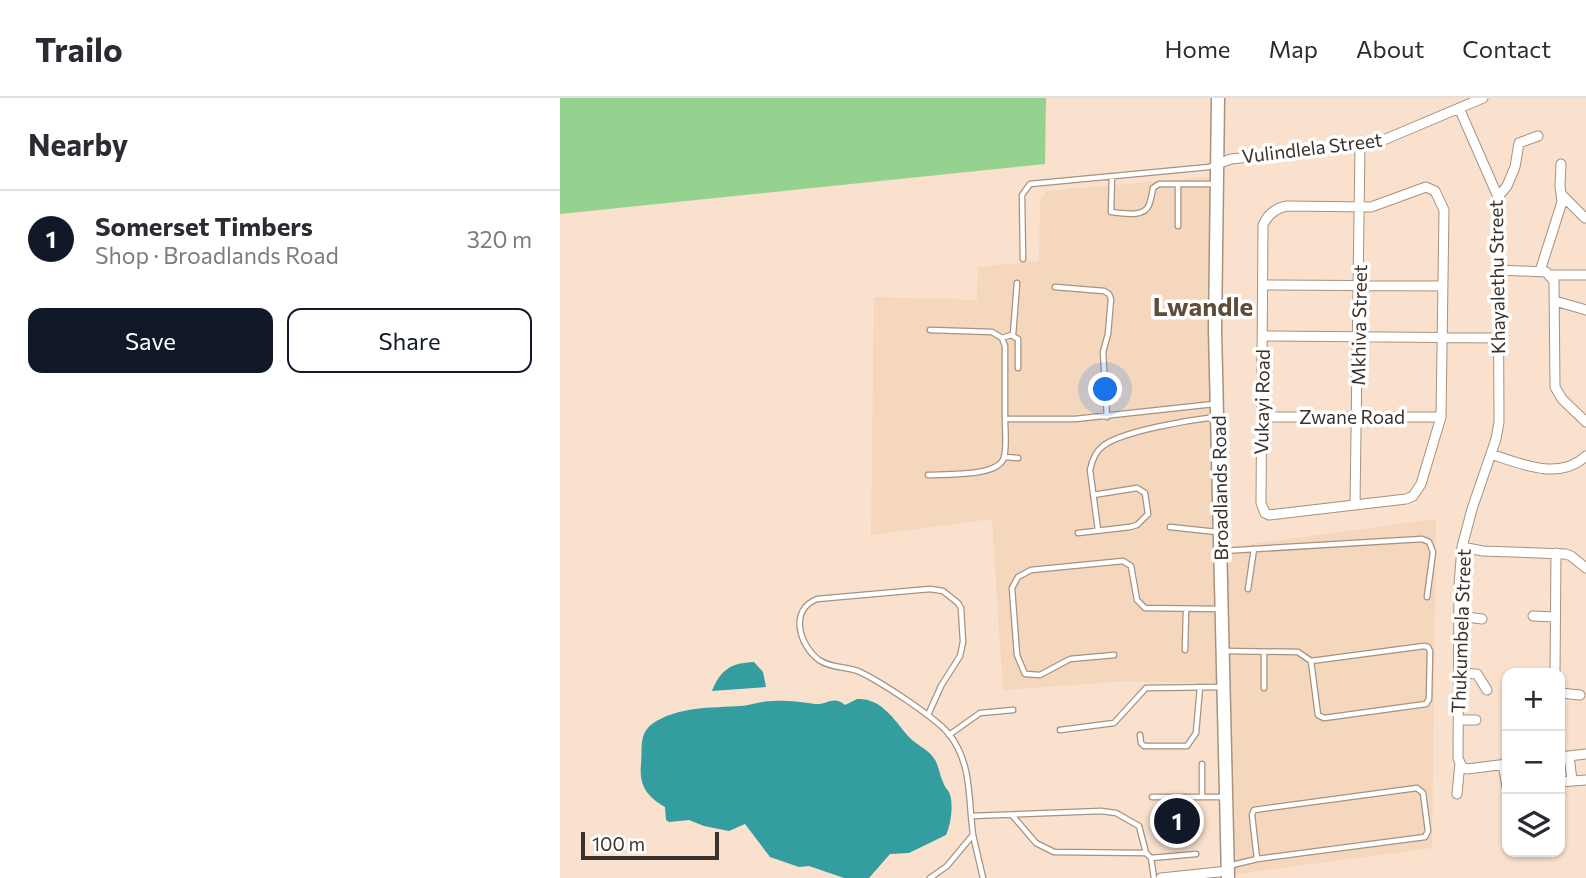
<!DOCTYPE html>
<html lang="en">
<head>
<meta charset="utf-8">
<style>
	body { margin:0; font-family:Commissioner,sans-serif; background:#f2f2f3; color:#2b2b33 }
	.controls { position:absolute; right:21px; bottom:21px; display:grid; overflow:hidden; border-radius:14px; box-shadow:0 2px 5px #0004 }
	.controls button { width:63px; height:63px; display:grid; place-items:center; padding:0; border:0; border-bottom:2px solid #e1e1e2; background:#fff; color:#2b2b33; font:35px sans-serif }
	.scale { position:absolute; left:21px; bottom:18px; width:138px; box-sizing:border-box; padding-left:7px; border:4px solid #3b322b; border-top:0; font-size:19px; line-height:24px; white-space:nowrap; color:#3b322b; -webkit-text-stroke:5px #fff; paint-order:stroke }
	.you { position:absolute; left:546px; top:292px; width:24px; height:24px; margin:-18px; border:5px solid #fff; border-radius:50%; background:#1a73e8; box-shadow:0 0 0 10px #1a73e833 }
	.badge { display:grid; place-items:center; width:46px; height:46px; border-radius:50%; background:#111827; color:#fff; font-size:23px; font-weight:700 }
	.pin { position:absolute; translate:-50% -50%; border:4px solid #fff; box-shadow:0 2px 7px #0006 }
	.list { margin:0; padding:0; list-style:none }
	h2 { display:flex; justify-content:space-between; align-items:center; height:91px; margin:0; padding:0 28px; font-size:30px }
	h2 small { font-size:23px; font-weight:400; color:#7c7c81 }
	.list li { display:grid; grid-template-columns:46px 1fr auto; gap:21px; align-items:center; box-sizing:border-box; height:98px; padding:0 28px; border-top:2px solid #e1e1e2 }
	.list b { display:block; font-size:26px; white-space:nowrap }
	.list p { margin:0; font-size:23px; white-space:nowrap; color:#7c7c81 }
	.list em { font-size:23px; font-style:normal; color:#7c7c81 }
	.actions { display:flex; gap:14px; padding:21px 28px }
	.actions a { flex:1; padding:16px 0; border:2px solid #111827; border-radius:14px; text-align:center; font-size:24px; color:#111827 }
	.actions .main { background:#111827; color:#fff }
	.icon { flex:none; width:38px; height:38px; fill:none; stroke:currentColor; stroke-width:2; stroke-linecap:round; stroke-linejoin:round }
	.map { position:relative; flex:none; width:1026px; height:780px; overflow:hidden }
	header { display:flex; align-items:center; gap:42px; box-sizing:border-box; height:98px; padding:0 35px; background:#fff; border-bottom:2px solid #e1e1e2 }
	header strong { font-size:33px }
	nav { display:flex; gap:38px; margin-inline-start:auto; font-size:24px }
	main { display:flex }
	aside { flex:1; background:#fff }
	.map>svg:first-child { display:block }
</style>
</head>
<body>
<header>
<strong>Trailo</strong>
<nav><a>Home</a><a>Map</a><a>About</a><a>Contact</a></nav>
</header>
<main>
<aside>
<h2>Nearby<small></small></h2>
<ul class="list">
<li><span class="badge">1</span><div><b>Somerset Timbers</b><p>Shop · Broadlands Road</p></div><em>320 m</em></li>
</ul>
<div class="actions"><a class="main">Save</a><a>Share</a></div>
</aside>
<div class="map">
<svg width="1026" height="780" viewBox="0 0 1026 780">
	<rect width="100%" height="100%" fill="#f9e1cd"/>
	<path fill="#f4d7bd" d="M658 78 663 450 876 421 872 750 669 777 668 780H646L668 777 665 586 566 583 443 592 432 421 311 437 314 199 417 202 418 169 479 163 480 102 487 93Z"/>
	<path fill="#96d28f" d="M0 0H486L485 66 0 116Z"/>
	<path fill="#339d9f" d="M194 564 203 574 206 589 152 593C161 571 171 565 194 564Z
		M297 601C321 600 333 620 348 638 355 646 366 650 373 659 379 666 379 676 383 684 384 688 387 691 389 694 394 705 391 726 386 737L349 755 330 756 309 780H284L249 768 239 769 210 759 185 726 169 733 144 728 129 722 109 724 106 722 105 709C86 698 79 687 81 666 83 651 78 637 92 626 118 608 152 610 181 608 192 607 202 603 213 603 227 602 241 604 255 606 268 607 273 597 285 607Z"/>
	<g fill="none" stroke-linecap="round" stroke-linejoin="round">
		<defs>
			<path id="service" d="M552 78 551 114C563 115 584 120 589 107 591 102 592 96 593 90L599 86H655
				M618 128V86
				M463 161 462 97 470 86 649 69 656 66
				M495 189 544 193 549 196 551 201 548 236 543 254 547 319
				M370 232 432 234 442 240 445 248V321
				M453 237 457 185
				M442 240 451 237 458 241V270
				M445 359 458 360
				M368 377C385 376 440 379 444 359 447 348 445 332 445 321H515L654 306
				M610 429 657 434
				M538 432 530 372C532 362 535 354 543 348 562 333 630 322 655 319
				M518 435 570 429 577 427 588 416 585 395 577 390 533 397
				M662 453 862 441 869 444 873 454 867 499
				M688 491 694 451
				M864 548 868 549 870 553 869 601 866 606 764 620 758 617 751 563Z
				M625 552 626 512
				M664 553 738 554 751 563
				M554 557 510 561 480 577 465 576 457 557 452 490 458 479 471 472 563 463 571 468 577 502 585 510 661 511
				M704 590V554
				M368 617 381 588 400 558 403 544 401 510 398 505 383 493 370 491 257 501C229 512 239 547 259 562 272 571 287 568 300 574 321 584 375 619 389 636 408 660 409 689 411 718L541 713 556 715 579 728 586 755 591 760 594 780
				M500 632 554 625 586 590 663 589
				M389 637 420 615 453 612
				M580 637 581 645 584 648H627L636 635 640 589
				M592 699H665
				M642 699V666
				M452 717 476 745 494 754 586 755
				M411 718 413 737 423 780
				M591 760 636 756
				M668 768 697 761 865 739 868 733 863 695 857 690 694 712 692 717 697 761
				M370 780 387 768 412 738"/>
			<path id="minor" d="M899 10 938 99 939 324 936 341 912 411 902 449 899 487 898 660 902 669 907 671 947 666
				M657 66 671 61 814 46 923 0
				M866 89 875 93 884 112 881 319 861 386 853 398 846 401 709 417 705 415 701 405 703 127C708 116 715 110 727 108L811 109Z
				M1002 97 1025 120
				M938 99 947 88 955 69 959 45 978 38
				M939 172 986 174 994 183 995 289 1002 301 1026 324
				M980 173 1002 104 1000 88 1001 66
				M990 177H1026
				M703 187 883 188
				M995 203 1026 212
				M703 238 939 240
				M702 319H881
				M931 356C961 366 999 383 1026 358
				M795 407 800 47
				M902 449 923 453 1006 456 1011 458 1026 470
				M899 518 922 521
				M973 518 995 519
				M899 575 917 576 927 592
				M995 575 996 455
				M1000 595 1020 597
				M899 622H916
				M1009 658 1012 682
				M1000 659 1026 656
				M943 666 947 689
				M1000 684 1026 682
				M897 696 900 665
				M601 780 668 773"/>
			<path id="secondary" d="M658 0 655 232 668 780"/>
		</defs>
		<use href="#service" stroke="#a7927f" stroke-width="7"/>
		<use href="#minor" stroke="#a7927f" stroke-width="11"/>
		<use href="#secondary" stroke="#a7927f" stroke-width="15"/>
		<use href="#service" stroke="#fff" stroke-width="4.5"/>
		<use href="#minor" stroke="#fff" stroke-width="9"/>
		<use href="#secondary" stroke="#fff" stroke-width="12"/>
	</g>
	<g text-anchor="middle" stroke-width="7" stroke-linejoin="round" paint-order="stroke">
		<g font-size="19" fill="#3b322b" stroke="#fff">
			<text transform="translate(752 50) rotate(-7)" y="7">Vulindlela Street</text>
			<text transform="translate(937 179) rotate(-91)" y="7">Khayalethu Street</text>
			<text transform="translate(799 227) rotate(-89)" y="7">Mkhiva Street</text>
			<text transform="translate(702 304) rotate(-89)" y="7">Vukayi Road</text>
			<text x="792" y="326">Zwane Road</text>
			<text transform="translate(660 390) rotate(-91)" y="7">Broadlands Road</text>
			<text transform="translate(901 533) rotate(-88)" y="7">Thukumbela Street</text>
		</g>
		<g font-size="26" font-weight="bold" fill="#5f4c3b" stroke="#fff">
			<text x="643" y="218">Lwandle</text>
		</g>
	</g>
</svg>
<div class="controls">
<button>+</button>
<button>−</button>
<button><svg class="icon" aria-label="layers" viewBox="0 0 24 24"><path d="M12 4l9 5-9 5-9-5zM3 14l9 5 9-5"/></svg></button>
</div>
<div class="scale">100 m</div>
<div class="you"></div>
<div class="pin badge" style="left:617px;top:723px">1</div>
</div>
</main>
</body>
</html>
